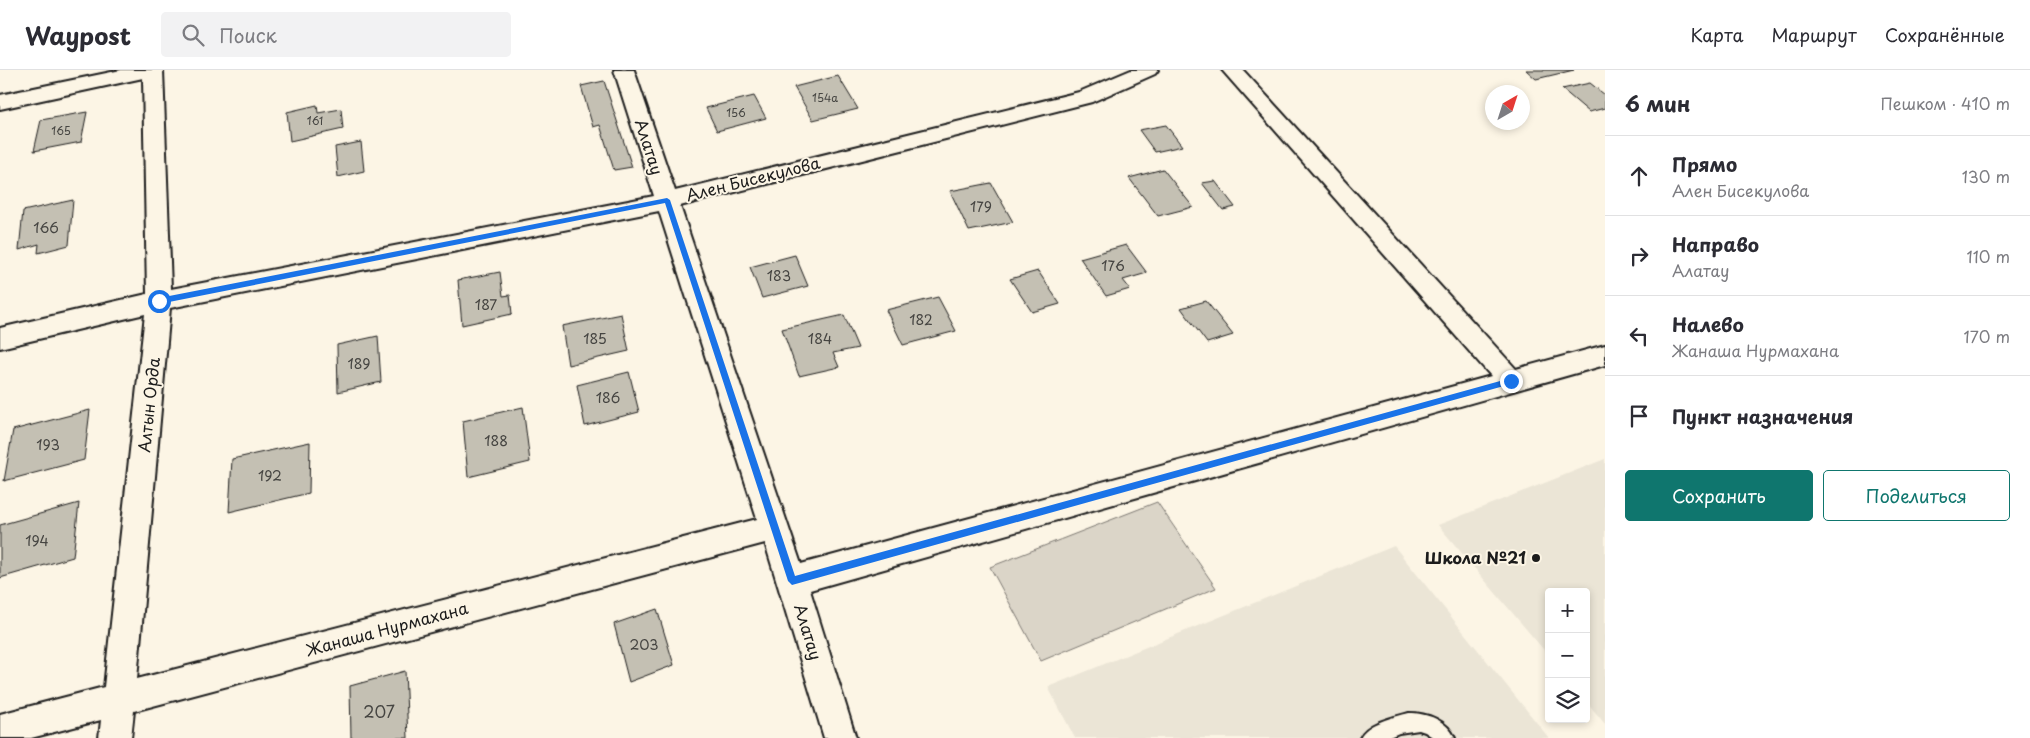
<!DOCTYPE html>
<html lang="ru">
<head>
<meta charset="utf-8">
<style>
	body { margin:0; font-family:"Playpen Sans",sans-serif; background:#f2f2f3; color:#2b2b33 }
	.controls { position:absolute; right:15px; bottom:15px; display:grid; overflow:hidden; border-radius:5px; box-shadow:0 2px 8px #0003 }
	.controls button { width:45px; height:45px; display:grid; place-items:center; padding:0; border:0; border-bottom:1px solid #e1e1e2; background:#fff; color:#2b2b33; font:25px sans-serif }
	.compass { position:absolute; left:1485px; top:15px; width:45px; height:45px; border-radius:50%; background:#fff; box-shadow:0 2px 8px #0003; rotate:39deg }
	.stop { position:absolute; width:15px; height:15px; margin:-11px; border:4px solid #1a73e8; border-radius:50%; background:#fff }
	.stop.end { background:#1a73e8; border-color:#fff; box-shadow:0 1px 5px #0008 }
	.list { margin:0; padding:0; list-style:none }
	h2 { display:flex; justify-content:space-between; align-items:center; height:65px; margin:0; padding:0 20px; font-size:21px }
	h2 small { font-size:16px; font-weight:400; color:#7c7c81 }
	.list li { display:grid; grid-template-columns:32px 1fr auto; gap:15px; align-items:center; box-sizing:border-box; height:80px; padding:0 20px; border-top:1px solid #e1e1e2 }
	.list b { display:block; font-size:19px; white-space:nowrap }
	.list p { margin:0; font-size:16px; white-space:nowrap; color:#7c7c81 }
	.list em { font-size:16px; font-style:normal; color:#7c7c81 }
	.actions { display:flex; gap:10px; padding:15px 20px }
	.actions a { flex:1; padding:11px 0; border:1px solid #0f766e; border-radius:5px; text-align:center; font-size:18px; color:#0f766e }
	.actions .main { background:#0f766e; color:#fff }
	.icon { flex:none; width:28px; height:28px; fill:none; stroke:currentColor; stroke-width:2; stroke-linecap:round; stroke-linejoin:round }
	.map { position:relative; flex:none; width:1605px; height:668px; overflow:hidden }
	header { display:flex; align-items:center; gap:30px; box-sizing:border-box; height:70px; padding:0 25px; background:#fff; border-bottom:1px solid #e1e1e2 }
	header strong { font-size:24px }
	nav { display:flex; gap:28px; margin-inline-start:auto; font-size:18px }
	.search { width:350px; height:45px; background:#f2f2f3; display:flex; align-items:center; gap:12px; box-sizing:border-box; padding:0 18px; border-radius:5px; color:#7c7c81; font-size:19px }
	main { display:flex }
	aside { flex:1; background:#fff }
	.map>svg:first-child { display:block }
</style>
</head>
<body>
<header>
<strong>Waypost</strong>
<div class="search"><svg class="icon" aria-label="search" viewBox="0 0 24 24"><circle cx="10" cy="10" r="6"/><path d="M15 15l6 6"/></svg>Поиск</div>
<nav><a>Карта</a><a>Маршрут</a><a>Сохранённые</a></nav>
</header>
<main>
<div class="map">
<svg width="1605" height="668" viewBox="0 0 1605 668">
	<rect width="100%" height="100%" fill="#fcf5e5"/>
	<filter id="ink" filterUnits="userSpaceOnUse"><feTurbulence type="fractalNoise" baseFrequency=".02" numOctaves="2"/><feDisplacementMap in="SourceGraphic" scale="10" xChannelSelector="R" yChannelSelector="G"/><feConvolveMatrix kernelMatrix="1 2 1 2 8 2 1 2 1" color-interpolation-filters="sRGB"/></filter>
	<g filter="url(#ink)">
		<path fill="#ebe5d6" d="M1605 389V654L1586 631V522H1549V586L1438 455Z
			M1394 476 1549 668H1075L1048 617Z"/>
		<path fill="#dbd5c8" stroke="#7c7872" d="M1157 432 1216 518 1041 591 990 497Z"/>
		<path fill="#c4c0b3" stroke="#1c1c1c" d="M1526 0H1574L1536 9Z
			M838 6 858 39 813 50 794 17Z
			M604 11 632 97 614 100 600 55 593 57 581 16Z
			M1590 13 1605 25V38L1589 42 1562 19Z
			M754 26 766 48 717 61 706 38Z
			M317 35 318 43 341 39 343 59 290 71 287 42Z
			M87 42 81 72 34 81 41 50Z
			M1166 55 1182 76 1155 82 1139 60Z
			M361 72 364 101 338 107 335 77Z
			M1163 99 1193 137 1158 146 1129 108Z
			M1215 111 1235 137 1223 140 1202 113Z
			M991 113 1013 152 969 161 950 121Z
			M73 130 69 175 38 183 39 174 19 180 23 141Z
			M1126 175 1147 203 1123 210 1130 219 1106 226 1080 188Z
			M795 185 808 216 762 228 750 197Z
			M1038 201 1060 234 1032 242 1010 209Z
			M500 202 503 226 510 225 512 244 462 255 458 210Z
			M938 227 956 261 903 275 886 240Z
			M1206 231 1233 265 1207 273 1181 238Z
			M621 244 629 281 568 295 562 256Z
			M844 245 858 278 833 283 839 297 799 306 782 259Z
			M378 266 381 312 338 322 337 275Z
			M629 302 639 342 585 356 577 315Z
			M523 337 530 392 468 407 463 351Z
			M90 340 84 390 4 411 13 360Z
			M310 372 309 423 229 442 232 389Z
			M79 433 73 487 0 508V455Z
			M657 539 674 595 629 612 614 554Z
			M405 601 408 668H351L350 616Z"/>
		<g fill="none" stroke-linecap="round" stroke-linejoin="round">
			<defs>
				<path id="service" d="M1409 643C1427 643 1447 650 1455 668H1434L1425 662 1419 660 1399 663 1387 668H1360C1366 653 1394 647 1409 643Z"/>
				<path id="minor" d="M121 0H163L171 219 654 126 614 0H634L675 121 1079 22 1131 0H1158L1155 4 1092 32 680 136 801 494 1491 306 1222 0H1243L1516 299 1605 275V295L810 520 856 668H824L765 473 134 641 131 668H99L101 650 31 668H0V644L104 617 145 244 0 278V258L147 224 143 8 0 39V25ZM659 141 757 449 137 609 170 238Z"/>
			</defs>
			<use href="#service" stroke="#1c1c1c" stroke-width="4"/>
			<use href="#minor" stroke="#1c1c1c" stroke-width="4"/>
			<use href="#service" fill="#fcf5e5" fill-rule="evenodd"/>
			<use href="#minor" fill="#fcf5e5" fill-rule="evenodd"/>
		</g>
	</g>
	<path fill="#1a73e8" d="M667 128 670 130 795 506 1511 308 1515 311 1511 314 792 515 788 511 665 133 159 234 155 231 159 228Z"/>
	<circle fill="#1c1c1c" stroke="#fcf5e5" stroke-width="2" cx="1536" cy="488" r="5"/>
	<g text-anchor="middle" stroke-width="4" stroke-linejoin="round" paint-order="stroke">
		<g font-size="11" fill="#464542">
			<text x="825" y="32">154а</text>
			<text x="736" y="47">156</text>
			<text x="315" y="55">161</text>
			<text x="61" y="65">165</text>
		</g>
		<g font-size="14" fill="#464542">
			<text x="981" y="142">179</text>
			<text x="46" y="163">166</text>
			<text x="1113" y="201">176</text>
			<text x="779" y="211">183</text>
			<text x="486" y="240">187</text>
			<text x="921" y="255">182</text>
			<text x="595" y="274">185</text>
			<text x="820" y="274">184</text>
			<text x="359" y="299">189</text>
			<text x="608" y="333">186</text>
			<text x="496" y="376">188</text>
			<text x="48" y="380">193</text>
			<text x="270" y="411">192</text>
			<text x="37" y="476">194</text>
			<text x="644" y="580">203</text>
		</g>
		<g font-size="16" fill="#1c1c1c" stroke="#fcf5e5">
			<text transform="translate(649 77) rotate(72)" y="6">Алатау</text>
			<text transform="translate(753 109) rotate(-14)" y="6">Ален Бисекулова</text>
			<text transform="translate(149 335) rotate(-84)" y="6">Алтын Орда</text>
			<text transform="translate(387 559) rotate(-15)" y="6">Жанаша Нурмахана</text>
			<text transform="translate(808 562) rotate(73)" y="6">Алатау</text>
		</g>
		<g font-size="16" font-weight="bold" fill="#1c1c1c" stroke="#fcf5e5" text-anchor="end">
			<text x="1526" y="494">Школа №21</text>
		</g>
		<g font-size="16" fill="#464542">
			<text x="379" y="648">207</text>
		</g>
	</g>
</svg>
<div class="controls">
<button>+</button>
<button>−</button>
<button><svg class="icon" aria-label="layers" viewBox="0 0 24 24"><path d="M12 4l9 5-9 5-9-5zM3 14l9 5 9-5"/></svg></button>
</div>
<svg class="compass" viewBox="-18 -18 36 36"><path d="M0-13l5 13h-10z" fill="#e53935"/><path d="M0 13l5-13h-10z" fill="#7c7c81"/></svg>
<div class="stop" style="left:159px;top:231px"></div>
<div class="stop end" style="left:1511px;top:311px"></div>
</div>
<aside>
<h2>6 мин<small>Пешком · 410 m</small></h2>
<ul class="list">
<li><svg class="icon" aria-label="ahead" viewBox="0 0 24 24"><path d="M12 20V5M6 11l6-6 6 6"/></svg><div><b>Прямо</b><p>Ален Бисекулова</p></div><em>130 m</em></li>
<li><svg class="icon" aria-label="right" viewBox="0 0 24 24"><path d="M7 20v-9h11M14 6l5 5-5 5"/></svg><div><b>Направо</b><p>Алатау</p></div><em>110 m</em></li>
<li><svg class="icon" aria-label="left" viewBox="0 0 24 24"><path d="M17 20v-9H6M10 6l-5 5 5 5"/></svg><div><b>Налево</b><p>Жанаша Нурмахана</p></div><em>170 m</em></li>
<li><svg class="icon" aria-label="arrive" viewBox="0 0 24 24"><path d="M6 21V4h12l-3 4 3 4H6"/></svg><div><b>Пункт назначения</b></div></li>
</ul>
<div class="actions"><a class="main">Сохранить</a><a>Поделиться</a></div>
</aside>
</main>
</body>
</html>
